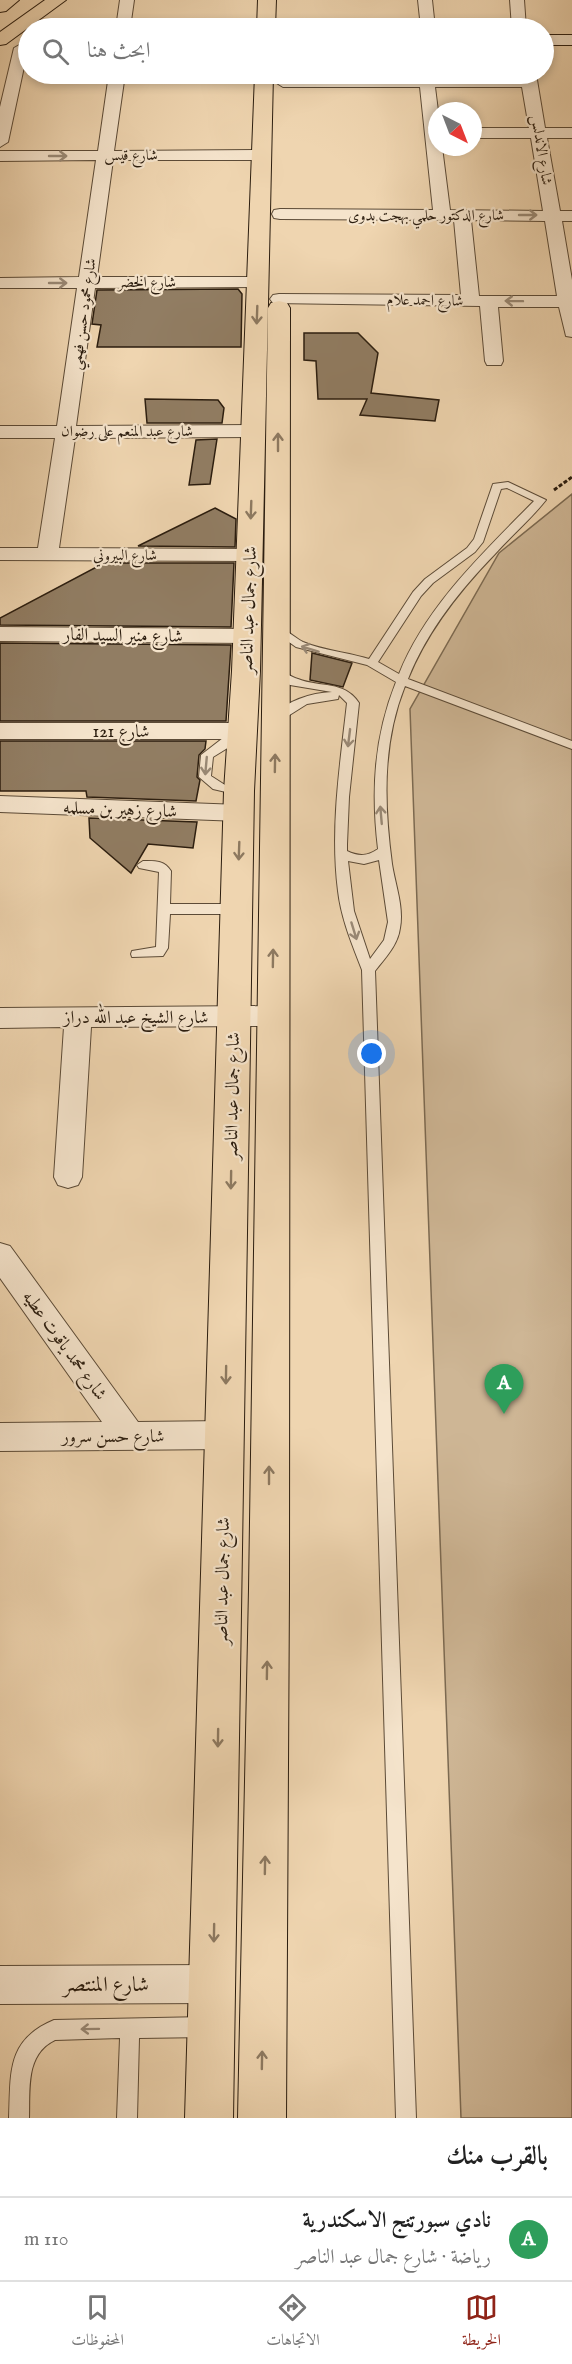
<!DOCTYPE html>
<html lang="ar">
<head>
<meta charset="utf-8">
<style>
	body { margin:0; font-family:"IM FELL English",Amiri,serif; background:#f6f6f6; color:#222; direction:rtl }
	.compass { position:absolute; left:428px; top:102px; width:54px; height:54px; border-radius:50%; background:#fff; box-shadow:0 3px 9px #0003; rotate:138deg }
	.you { position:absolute; left:372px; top:1054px; width:21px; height:21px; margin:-15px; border:4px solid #fff; border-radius:50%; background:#1a73e8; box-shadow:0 0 0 9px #1a73e833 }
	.badge { display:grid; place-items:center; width:39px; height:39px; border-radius:50%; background:#8f2418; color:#fff; font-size:20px; font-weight:700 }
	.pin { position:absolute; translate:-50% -50px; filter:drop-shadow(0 2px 3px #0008) }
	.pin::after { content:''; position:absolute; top:32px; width:21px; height:18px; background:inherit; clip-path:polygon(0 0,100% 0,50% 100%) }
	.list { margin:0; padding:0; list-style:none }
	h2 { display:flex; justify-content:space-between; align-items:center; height:78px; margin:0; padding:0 24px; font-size:26px }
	h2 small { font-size:20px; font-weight:400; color:#767676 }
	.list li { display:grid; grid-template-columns:39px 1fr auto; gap:18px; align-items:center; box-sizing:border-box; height:84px; padding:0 24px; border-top:2px solid #e0e0e0 }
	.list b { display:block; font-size:22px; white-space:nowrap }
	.list p { margin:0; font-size:20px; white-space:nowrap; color:#767676 }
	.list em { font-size:20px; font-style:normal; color:#767676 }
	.icon { flex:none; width:33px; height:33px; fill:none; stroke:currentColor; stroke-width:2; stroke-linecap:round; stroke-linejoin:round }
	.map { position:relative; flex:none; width:572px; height:2118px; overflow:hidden; direction:ltr }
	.search { position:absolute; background:#fff; box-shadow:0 3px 9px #0003; left:18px; right:18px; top:18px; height:66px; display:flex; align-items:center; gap:15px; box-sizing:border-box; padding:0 21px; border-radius:33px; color:#767676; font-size:22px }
	.sheet { height:162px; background:#fff }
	nav { display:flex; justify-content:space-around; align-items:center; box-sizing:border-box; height:84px; border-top:2px solid #e0e0e0; background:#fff; font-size:16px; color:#767676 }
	nav a { display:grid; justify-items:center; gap:3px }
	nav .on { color:#8f2418 }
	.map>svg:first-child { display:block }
</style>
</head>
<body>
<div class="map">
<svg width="572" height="2118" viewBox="0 0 572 2118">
	<rect width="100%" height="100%" fill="#efd5b0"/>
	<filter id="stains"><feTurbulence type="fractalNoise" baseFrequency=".00333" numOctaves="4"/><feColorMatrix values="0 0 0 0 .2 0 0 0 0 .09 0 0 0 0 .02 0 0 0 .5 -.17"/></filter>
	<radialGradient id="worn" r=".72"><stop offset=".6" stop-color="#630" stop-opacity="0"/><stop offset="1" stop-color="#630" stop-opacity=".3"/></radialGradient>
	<path fill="#ceb695" stroke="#7c6a52" stroke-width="1.5" d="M572 494V2118H461L410 709 499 553Z"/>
	<path fill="#917d63" stroke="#2b1d0f" stroke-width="1.5" d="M238 289 242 294 241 347H97L101 325 92 324 97 290Z
		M304 333H358L378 353 371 393 439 400 435 421 360 415 367 399H318L316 361 304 360Z
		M145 399 218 400 224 408 222 423H147Z
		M217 439 210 484 189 485 196 440Z
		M215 508 236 519 235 547 138 546Z
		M104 563H234L231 627 0 625V618Z
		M0 643 231 645 226 721H0Z
		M312 653 352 663 343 687 310 680Z
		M0 741H206L205 749 199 755 197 777 200 780 196 801 87 797 86 791H0Z
		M89 818 197 822 193 848 148 844 131 873 90 838Z"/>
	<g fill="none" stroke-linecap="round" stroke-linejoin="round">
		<defs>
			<path id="lane" d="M508 482 546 500C531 519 511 536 495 554 460 590 427 631 408 679L572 741V749L405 686C382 744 384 803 392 864 395 884 404 907 400 928 398 945 385 958 375 971L416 2118H396L362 970C352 944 341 918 338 891 330 828 340 765 347 703L339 695 338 699 307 704 280 721H272V715C289 701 309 693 332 692L290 685 270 672 276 668C284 671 290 677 298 679 320 688 344 680 359 703L349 797 347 844V851C359 857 368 856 378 849 371 791 374 737 396 682L367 665 296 647 272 630 273 628C284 626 293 637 303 642 324 651 348 652 369 659L413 592 425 579 467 548 474 539 493 484ZM507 488 534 501C484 552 426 606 399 674L378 662 421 596 433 583 475 552 483 542 501 489ZM379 860 388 922 384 940 370 959 354 911 348 861 364 864Z
				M241 732 245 733 247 736 213 757 211 776 225 785 243 788 245 791 239 795 213 789 199 777 201 755 223 738Z
				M143 861C155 861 164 860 171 871L170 904H237L243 909 237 914H170L168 948 163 956 132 957 131 954 132 951 156 947 159 872 139 868 137 865Z
				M206 2017 213 2020 216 2027 213 2034 206 2037 139 2038 137 2118H117L120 2038 55 2040C25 2054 30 2090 29 2118H9C11 2073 6 2040 54 2020Z"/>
			<path id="street" d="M120 0H134L130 28H116Z
				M418 0H432L435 28H421Z
				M510 0H524L526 28H512Z
				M21 44 28 48 8 142 0 147V107L14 48Z
				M109 74H125L114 151 261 150 269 155 261 160H113L97 277H257L263 278 266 282 263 286 257 287 95 288 76 426 253 425 260 427 263 431 260 435 253 437 75 438 59 548 249 549 256 551 259 555 256 559 249 561 0 560V548H38L55 438H0V426H57L77 288H0V278L79 277 96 160 0 161V151H98Z
				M521 74H536L545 128H572V138H547L560 211H572V221H562L572 280V337L566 336 559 307H498L503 361 501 365H487L485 361 480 306 273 303 270 299 273 295 279 294 461 295 454 220 280 219 274 218 272 214 274 210 280 209 433 210 420 87H283L275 82 278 79 521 77ZM435 87H522L529 128H473V138H531L543 211 450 210 442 147H437L438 111ZM471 220 545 221 557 296H479Z
				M0 627 247 629 255 631 258 636 255 641 247 643 0 641Z
				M0 723H241L249 726 253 731 249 736 241 739H0Z
				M0 796 240 805 249 807 252 813 249 819 240 821 0 812Z
				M272 1006 281 1009 285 1016 281 1023 272 1026 91 1027 82 1177 78 1185 68 1188 58 1185 54 1177 64 1027 0 1028V1008Z
				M0 1243 10 1246 138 1422 225 1421 236 1425 241 1435 236 1445 225 1449 0 1451V1423L102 1422 0 1278Z
				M212 1965 225 1971 231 1984 225 1997 212 2003 0 2004V1966Z"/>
			<path id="secondary" d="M544 35H572V45H544Z"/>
			<path id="primary" d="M0 0H19L6 11 0 12Z
				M45 0H66L6 44 0 45V32Z
				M258 0H276L275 28H257Z
				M255 74H273L260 671 254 791 233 2118H185L224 791 232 671Z
				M279 301 287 303 290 308 289 1589 286 2118H238L249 1589 268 308 271 303Z"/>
		</defs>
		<use href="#lane" stroke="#5c4b37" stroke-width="2"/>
		<use href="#street" stroke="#5c4b37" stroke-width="2"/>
		<use href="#secondary" stroke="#2b1d0f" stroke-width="2"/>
		<use href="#primary" stroke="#2b1d0f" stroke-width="2"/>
		<path stroke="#2b1d0f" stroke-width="3" stroke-dasharray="4 2" stroke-linecap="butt" d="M554 490 572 477"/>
		<use href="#lane" fill="#f5e4cc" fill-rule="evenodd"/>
		<use href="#street" fill="#f5e4cc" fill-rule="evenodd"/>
		<use href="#secondary" fill="#f5e4cc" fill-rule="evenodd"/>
		<use href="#primary" fill="#efd5b0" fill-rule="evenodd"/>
	</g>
	<defs><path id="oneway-shaft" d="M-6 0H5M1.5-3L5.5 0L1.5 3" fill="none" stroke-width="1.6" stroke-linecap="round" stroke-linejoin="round" transform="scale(1.5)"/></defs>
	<g stroke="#9a8a77">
		<use href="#oneway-shaft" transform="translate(58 156)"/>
		<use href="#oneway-shaft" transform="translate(528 215)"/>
		<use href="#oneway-shaft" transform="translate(58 283)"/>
		<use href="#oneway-shaft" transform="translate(514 301) rotate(-179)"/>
		<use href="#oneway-shaft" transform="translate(310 649) rotate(-163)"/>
		<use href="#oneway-shaft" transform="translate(349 738) rotate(97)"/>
		<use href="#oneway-shaft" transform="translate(206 766) rotate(95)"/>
		<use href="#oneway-shaft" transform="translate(381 815) rotate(-95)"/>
		<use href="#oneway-shaft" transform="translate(354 931) rotate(73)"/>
		<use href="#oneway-shaft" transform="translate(90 2029) rotate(179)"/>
	</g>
	<g stroke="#8d7960">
		<use href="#oneway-shaft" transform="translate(257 315) rotate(92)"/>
		<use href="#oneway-shaft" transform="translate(278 442) rotate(-90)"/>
		<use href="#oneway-shaft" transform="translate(251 510) rotate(92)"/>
		<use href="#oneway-shaft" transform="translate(275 763) rotate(-89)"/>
		<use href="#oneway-shaft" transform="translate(239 851) rotate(92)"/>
		<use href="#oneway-shaft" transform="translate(273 958) rotate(-89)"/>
		<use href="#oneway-shaft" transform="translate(231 1180) rotate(91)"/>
		<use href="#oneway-shaft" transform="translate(226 1375) rotate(91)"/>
		<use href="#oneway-shaft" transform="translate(269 1475) rotate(-90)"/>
		<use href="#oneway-shaft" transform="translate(267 1670) rotate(-89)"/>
		<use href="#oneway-shaft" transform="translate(218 1738) rotate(91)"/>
		<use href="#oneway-shaft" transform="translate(265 1865) rotate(-89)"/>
		<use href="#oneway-shaft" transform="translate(214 1933) rotate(91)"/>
		<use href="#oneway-shaft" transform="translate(262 2060) rotate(-89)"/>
	</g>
	<g text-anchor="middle" stroke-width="4.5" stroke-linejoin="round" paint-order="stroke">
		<g font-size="15" fill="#2b1d0f" stroke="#f5e4cc">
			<text transform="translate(542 150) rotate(81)" y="5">شارع الاندلس</text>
			<text x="131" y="160">شارع قيس</text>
			<text x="426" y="220">شارع الدكتور حلمي بهجت بدوى</text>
			<text x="147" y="287">شارع الخضر</text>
			<text transform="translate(425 300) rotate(1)" y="5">شارع احمد علام</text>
			<text transform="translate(83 314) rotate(-82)" y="5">شارع محمود حسن فهمي</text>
			<text x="127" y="436">شارع عبد المنعم على رضوان</text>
			<text x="125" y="560">شارع البيروني</text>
		</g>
		<g font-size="18" fill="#2b1d0f" stroke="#f5e4cc">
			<text transform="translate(248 610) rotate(-88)" y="6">شارع جمال عبد الناصر</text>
			<text transform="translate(123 635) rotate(1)" y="6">شارع منير السيد الفار</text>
			<text x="121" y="737">شارع 121</text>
			<text transform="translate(120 809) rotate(2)" y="6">شارع زهير بن مسلمه</text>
			<text x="136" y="1023">شارع الشيخ عبد الله دراز</text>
			<text transform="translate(232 1096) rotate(-89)" y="6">شارع جمال عبد الناصر</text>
			<text transform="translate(65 1345) rotate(54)" y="6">شارع محمد ياقوت عطيه</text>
			<text x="113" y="1442">شارع حسن سرور</text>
			<text transform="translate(222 1581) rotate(-89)" y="6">شارع جمال عبد الناصر</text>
		</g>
		<g font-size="21" fill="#2b1d0f" stroke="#f5e4cc">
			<text x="106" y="1991">شارع المنتصر</text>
		</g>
	</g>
	<rect width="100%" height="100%" filter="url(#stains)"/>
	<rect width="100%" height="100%" fill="url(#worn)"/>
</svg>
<svg class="compass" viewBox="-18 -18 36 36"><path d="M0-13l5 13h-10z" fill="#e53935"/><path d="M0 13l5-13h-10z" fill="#767676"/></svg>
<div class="you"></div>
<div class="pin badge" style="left:504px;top:1414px;background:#2e9e5b">A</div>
<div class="search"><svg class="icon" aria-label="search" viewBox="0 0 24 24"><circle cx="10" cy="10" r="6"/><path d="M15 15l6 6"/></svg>ابحث هنا</div>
</div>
<section class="sheet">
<h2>بالقرب منك<small></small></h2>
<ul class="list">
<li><span class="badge" style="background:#2e9e5b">A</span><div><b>نادي سبورتنج الاسكندرية</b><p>رياضة · شارع جمال عبد الناصر</p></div><em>110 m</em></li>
</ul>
</section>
<nav>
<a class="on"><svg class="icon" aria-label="map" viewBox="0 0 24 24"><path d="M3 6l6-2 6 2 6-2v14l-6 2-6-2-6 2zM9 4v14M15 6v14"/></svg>الخريطة</a>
<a><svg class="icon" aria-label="directions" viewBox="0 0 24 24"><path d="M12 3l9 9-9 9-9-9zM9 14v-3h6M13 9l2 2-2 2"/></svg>الاتجاهات</a>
<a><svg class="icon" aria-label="saved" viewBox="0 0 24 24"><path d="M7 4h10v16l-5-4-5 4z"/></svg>المحفوظات</a>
</nav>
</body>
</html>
